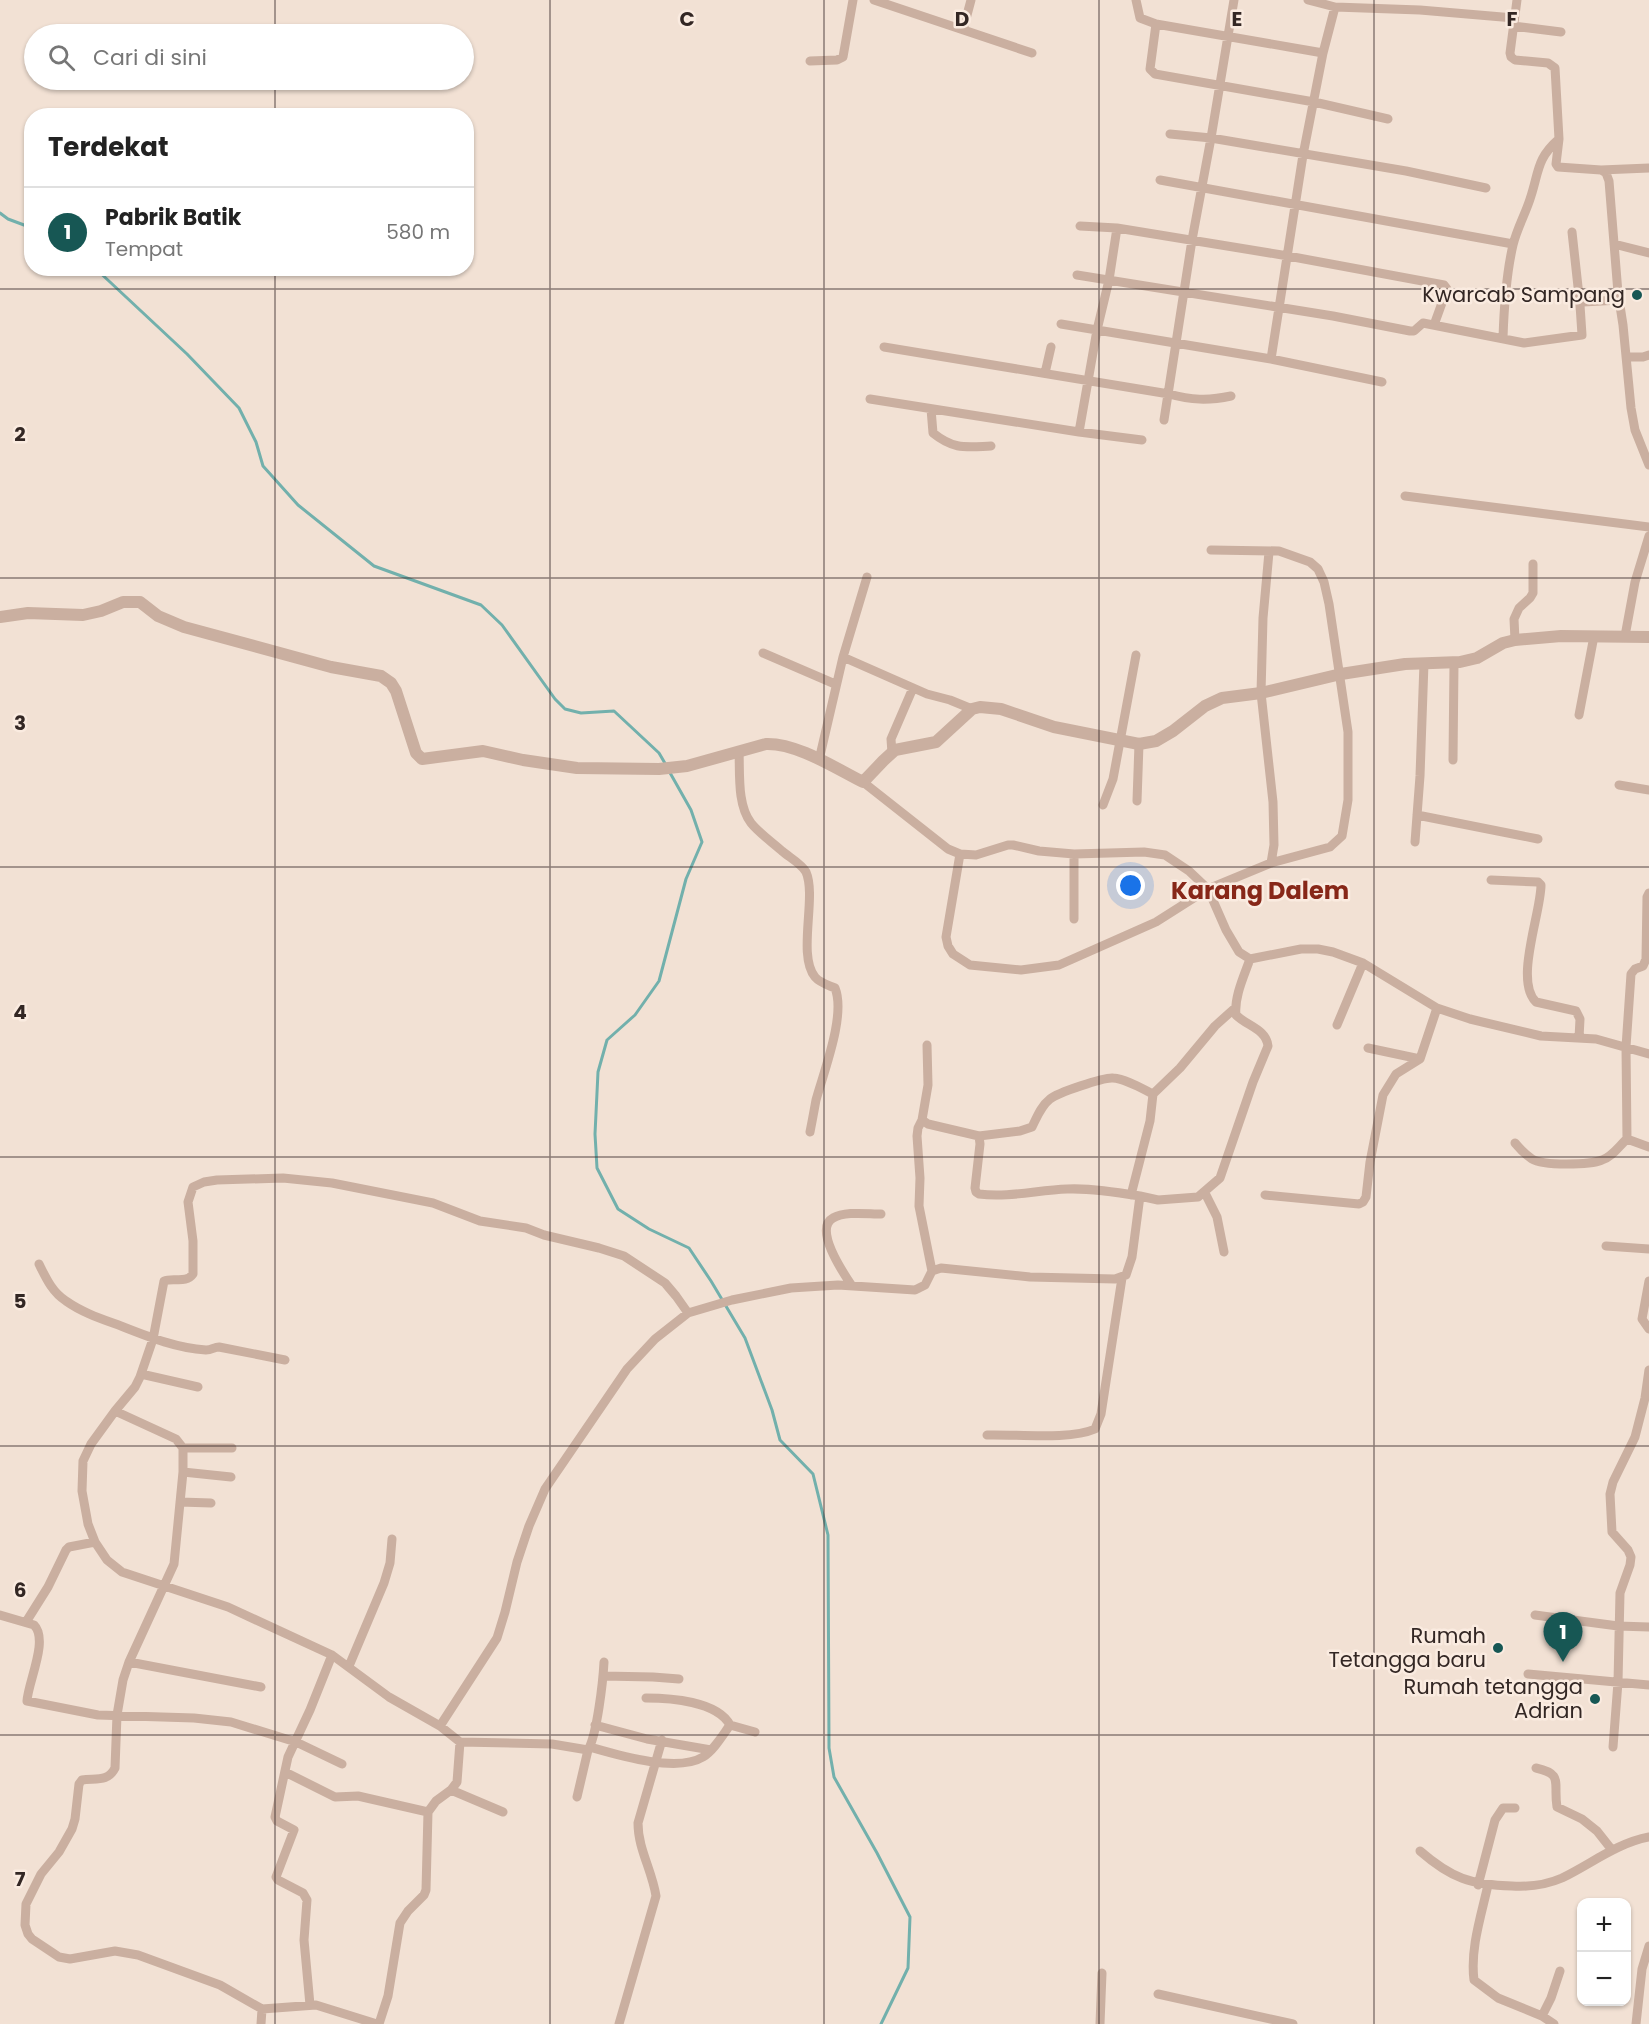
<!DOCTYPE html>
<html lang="id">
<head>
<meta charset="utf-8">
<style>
	body { margin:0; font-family:Poppins,sans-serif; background:#f6f6f6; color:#222 }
	.controls { position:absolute; right:18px; bottom:18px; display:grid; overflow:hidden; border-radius:12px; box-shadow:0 2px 4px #0004 }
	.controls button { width:54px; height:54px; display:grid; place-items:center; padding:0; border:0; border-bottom:2px solid #e0e0e0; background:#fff; color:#222; font:30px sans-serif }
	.you { position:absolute; left:1131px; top:886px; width:21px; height:21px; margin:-15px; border:4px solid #fff; border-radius:50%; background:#1a73e8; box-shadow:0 0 0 9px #1a73e833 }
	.badge { display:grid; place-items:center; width:39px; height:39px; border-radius:50%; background:#175754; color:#fff; font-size:20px; font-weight:700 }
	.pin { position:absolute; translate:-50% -50px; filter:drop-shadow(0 2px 3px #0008) }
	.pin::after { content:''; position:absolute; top:32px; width:21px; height:18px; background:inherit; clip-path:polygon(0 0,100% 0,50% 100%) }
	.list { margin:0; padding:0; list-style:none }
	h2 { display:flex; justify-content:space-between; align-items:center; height:78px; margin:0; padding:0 24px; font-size:26px }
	h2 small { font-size:20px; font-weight:400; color:#767676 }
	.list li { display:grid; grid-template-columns:39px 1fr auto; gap:18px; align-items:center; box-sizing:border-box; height:90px; padding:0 24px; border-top:2px solid #e0e0e0 }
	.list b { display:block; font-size:22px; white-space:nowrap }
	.list p { margin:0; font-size:20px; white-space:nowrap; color:#767676 }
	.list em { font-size:20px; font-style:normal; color:#767676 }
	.icon { flex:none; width:33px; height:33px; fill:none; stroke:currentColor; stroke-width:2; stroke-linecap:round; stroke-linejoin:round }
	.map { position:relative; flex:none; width:1649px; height:2024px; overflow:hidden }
	.search { position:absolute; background:#fff; box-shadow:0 2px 4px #0004; left:24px; top:24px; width:450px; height:66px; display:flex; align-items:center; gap:15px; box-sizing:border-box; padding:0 21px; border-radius:33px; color:#767676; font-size:22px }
	.panel { position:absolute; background:#fff; box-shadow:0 2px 4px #0004; left:24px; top:108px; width:450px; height:168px; border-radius:24px }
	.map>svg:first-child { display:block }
</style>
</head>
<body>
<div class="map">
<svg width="1649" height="2024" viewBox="0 0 1649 2024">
	<rect width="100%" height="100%" fill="#f2e1d4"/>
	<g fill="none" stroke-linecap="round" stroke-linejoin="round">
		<path stroke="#72b0ac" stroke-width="3" d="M0 213 8 219 32 228
			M95 268 187 354 239 408 256 442 263 466 298 505 374 566 481 605 502 625 555 699 565 709 581 713 614 711 659 753 666 765
			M669 771 691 810 702 842 686 879 659 981 635 1015 607 1040 598 1072 595 1134 597 1168 618 1209 649 1229 689 1248 711 1281 745 1338 772 1410 780 1440 813 1474 828 1535 829 1748 834 1777 877 1853 910 1917 908 1968 881 2024"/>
		<path stroke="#caafa0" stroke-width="9" d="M874 0 1032 53
			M1136 0 1140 18 1156 24 1323 53
			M1308 0 1335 7 1420 10 1514 18
			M1517 0 1510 53 1511 57 1515 60 1548 63 1555 68 1559 139 1556 164 1558 167 1601 170 1606 173 1609 181 1618 293 1623 325 1631 408 1635 430 1649 465
			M1156 24 1150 69 1155 74 1314 102 1388 119
			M1513 26 1561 32
			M963 30 971 0
			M810 61 837 60 843 57 853 0
			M1170 134 1211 138 1406 171 1486 188
			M1601 170 1649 168
			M1160 180 1513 244
			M1080 226 1117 228
			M1572 232 1580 305
			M1614 244 1649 253
			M1077 275 1333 316 1410 331H1414L1423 323 1524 343 1582 335 1580 305 1583 302 1619 300
			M1061 324 1271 359 1382 382
			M1503 338C1504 307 1506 275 1513 245 1517 228 1526 213 1531 196 1539 171 1537 158 1559 139
			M884 347 1169 394C1191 400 1208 401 1231 396
			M1627 357H1643L1649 355
			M1271 359 1303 155 1323 53 1335 7
			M1045 373 1051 347
			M870 399 1079 432 1142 440
			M931 409 933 433C954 450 966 447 991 446
			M1164 420 1192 240 1211 138 1234 0
			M1079 432 1097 330 1109 280 1117 228 1288 256 1444 285 1447 289 1434 325
			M1405 496 1649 527
			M1269 552 1263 618 1261 693 1273 802 1274 845 1271 863
			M1625 636 1635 582 1649 536
			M1515 640 1514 619 1519 608 1530 598 1533 593V564
			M763 653 835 684
			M843 657 927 694 950 700 972 709
			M1579 715 1594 636
			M739 751C740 773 737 805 751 823 759 833 772 842 782 851 789 857 802 864 806 872 817 897 797 955 815 977 820 983 828 985 835 988 846 1015 824 1071 816 1100 814 1111 812 1122 810 1132
			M892 753 891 739 913 688
			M819 760 843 657 867 577
			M1453 760 1454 663
			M863 782 948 849 960 854 976 855 1008 845H1013L1039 851 1074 854 1144 852 1165 855 1189 871 1208 889 1226 930 1239 952 1250 959 1301 949H1318L1333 952 1363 963 1437 1008 1470 1019 1541 1036 1596 1039 1649 1054
			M1619 785 1649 790
			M1137 801 1139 744
			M1103 805 1113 779 1136 655
			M1417 815 1538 839
			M1415 842 1420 776 1424 663
			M960 854 946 937 948 946 953 954 970 965 1021 970 1059 965 1156 922 1208 889 1271 863 1330 847 1342 836 1348 800V732L1329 604 1324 582 1318 569 1310 562 1279 551 1211 550
			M1074 854V919
			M1491 880 1538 882 1541 885C1541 913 1514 981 1536 1002L1576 1011 1580 1019 1579 1038
			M1337 1025 1363 963
			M927 1045 928 1085 922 1120 928 1124 979 1136 980 1144 975 1188 976 1192 979 1194C1008 1198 1038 1190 1067 1189 1091 1188 1116 1192 1140 1196
			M1368 1048 1420 1059
			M1153 1094 1180 1068 1215 1026 1235 1008
			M922 1120 918 1128 917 1136 920 1178 919 1206 932 1271
			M979 1136 1020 1131 1032 1127C1037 1117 1041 1106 1050 1099 1057 1093 1104 1077 1113 1078 1126 1079 1141 1088 1153 1094L1150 1121 1131 1195
			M1627 1139 1649 1147
			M1515 1143C1520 1149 1526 1155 1532 1159 1543 1166 1590 1165 1602 1160 1612 1157 1619 1146 1627 1139L1626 1047 1631 974 1635 969 1643 966 1646 959 1647 897 1649 893
			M1205 1193 1217 1217 1224 1252
			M1265 1195 1359 1204 1363 1202 1366 1197 1370 1162 1383 1095 1396 1074 1420 1059 1437 1008
			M1606 1246 1649 1249
			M39 1264C46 1278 52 1292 66 1301 83 1313 102 1319 121 1326 149 1337 176 1348 206 1350 212 1350 214 1347 219 1347L285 1360
			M1649 1281 1642 1319 1649 1329
			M852 1286C844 1274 813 1229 833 1218 845 1211 867 1214 881 1214
			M141 1374 198 1387
			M115 1411 176 1439 183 1448V1472L174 1564 129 1662 123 1680 117 1715 115 1768C108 1782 96 1778 82 1780L79 1784 75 1819 72 1829 59 1852 41 1874 26 1904 25 1925 28 1934 32 1939 59 1957 70 1959 115 1951 138 1955 220 1985 262 2009 316 2005 377 2024
			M987 1435C1016 1434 1070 1440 1095 1429L1101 1414 1122 1278
			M183 1448H232
			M183 1472 231 1477
			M180 1502 211 1503
			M0 1615 34 1625C49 1640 28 1682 27 1701L98 1715 194 1718 231 1722 296 1742 342 1764
			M1535 1615 1618 1626 1649 1627
			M26 1622 48 1587 66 1550 69 1547 95 1542
			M129 1662 261 1687
			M604 1662C603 1681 597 1735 588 1750L552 1744 460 1742 440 1726 389 1697 332 1655 228 1607 122 1572 107 1560 95 1542 88 1524 82 1491 83 1461 91 1444 115 1411 135 1387 140 1377 153 1339 164 1281C173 1277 186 1284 193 1274V1241L188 1202 193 1187 204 1182 217 1180 283 1178 332 1183 433 1203 480 1221 526 1228 544 1235 599 1248 624 1256 665 1283 676 1296 688 1313
			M349 1666 384 1583 390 1563 392 1539
			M1528 1674 1649 1685
			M603 1676 653 1677 679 1679
			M646 1698C670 1698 717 1701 730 1725
			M595 1725 647 1739 711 1750
			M440 1726 497 1638 505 1612 517 1562 529 1526 545 1489 627 1369 655 1339 688 1313 732 1300 791 1288 838 1285 915 1290 925 1285 932 1271 941 1268 1030 1277 1115 1279 1126 1275 1132 1257 1140 1196 1158 1200 1198 1197 1220 1178 1253 1082 1268 1046C1266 1029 1247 1026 1236 1015 1234 997 1244 976 1250 959
			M590 1747C618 1755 677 1773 703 1757 714 1750 722 1736 730 1725L755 1732
			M1613 1747 1618 1682 1620 1593 1630 1565 1631 1557 1628 1550 1612 1532 1610 1494 1613 1482 1635 1437 1645 1398 1649 1370
			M1536 1768C1564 1774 1553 1783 1557 1807L1582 1819 1597 1831 1612 1850
			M285 1772 335 1797 358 1796 428 1812
			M451 1790 503 1812
			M577 1797 588 1750
			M1420 1851C1451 1878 1471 1885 1512 1886 1529 1887 1546 1885 1562 1878 1591 1864 1617 1843 1649 1837
			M1478 1885 1495 1820 1503 1808H1515
			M1488 1885C1481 1916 1470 1949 1474 1980L1498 1998 1542 2016 1554 2024
			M1158 1994 1293 2024
			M310 2005 304 1940 307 1900 303 1893 278 1880 276 1877 294 1830 277 1821 275 1817 288 1757 310 1710 332 1655
			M1542 2016 1551 1998 1560 1971
			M261 2024 262 2009
			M379 2024 388 1996 400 1923 408 1911 424 1895 426 1890 428 1812 436 1801 451 1790 457 1782 460 1742
			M619 2024 656 1896C652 1870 638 1849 638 1823L662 1740
			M1100 2024 1102 1973
			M1636 2024 1642 1969 1649 1946"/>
		<path stroke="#caafa0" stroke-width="12" d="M0 617 28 613 83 615 101 611 123 602H140L158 616 184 627 331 667 381 676 391 683 396 691 416 753 422 759 483 751 523 760 577 768 659 769 687 766 766 744C797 743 835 768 863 782L883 761 895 750 936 742 972 709 980 707 1001 709 1054 727 1139 744 1156 741 1173 731 1205 706 1222 698 1261 693 1341 674 1405 664 1460 662 1477 658 1503 643 1515 640 1561 636 1649 637"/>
	</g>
	<path fill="none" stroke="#332724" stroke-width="1.5" stroke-opacity="0.55" d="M275 0V34M550 0V2024M824 0V2024M1099 0V2024M1374 0V2024M275 80V116M275 268V2024M0 289H1649M0 578H1649M0 867H1649M0 1157H1649M0 1446H1649M0 1735H1649"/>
	<g fill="#175754" stroke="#faebe0" stroke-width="2">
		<circle cx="1637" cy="295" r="6"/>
		<circle cx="1498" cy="1648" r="6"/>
		<circle cx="1595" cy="1699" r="6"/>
	</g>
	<g text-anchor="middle" stroke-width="5" stroke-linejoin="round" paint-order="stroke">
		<g font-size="21" fill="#332724" stroke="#faebe0" text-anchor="end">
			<text x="1625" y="302">Kwarcab Sampang</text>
			<text x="1486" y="1643">Rumah<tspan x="1486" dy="24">Tetangga baru</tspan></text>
			<text x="1583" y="1694">Rumah tetangga<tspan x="1583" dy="24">Adrian</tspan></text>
		</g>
		<g font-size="24" font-weight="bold" fill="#872718" stroke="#faebe0">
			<text x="1260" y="899">Karang Dalem</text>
		</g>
	</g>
	<g font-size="20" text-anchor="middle" font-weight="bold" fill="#332724" stroke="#faebe0" stroke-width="5" stroke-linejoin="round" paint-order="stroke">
		<text x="687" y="26">C</text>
		<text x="962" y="26">D</text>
		<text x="1237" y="26">E</text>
		<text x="1512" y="26">F</text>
		<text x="20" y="441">2</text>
		<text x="20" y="730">3</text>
		<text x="20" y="1019">4</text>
		<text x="20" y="1308">5</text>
		<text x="20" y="1597">6</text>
		<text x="20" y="1886">7</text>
	</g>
</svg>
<div class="controls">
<button>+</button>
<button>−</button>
</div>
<div class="you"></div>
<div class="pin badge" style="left:1563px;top:1662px">1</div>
<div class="search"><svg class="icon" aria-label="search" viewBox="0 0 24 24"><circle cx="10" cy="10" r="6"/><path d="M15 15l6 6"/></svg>Cari di sini</div>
<section class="panel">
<h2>Terdekat<small></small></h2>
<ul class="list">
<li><span class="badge">1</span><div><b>Pabrik Batik</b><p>Tempat</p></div><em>580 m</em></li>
</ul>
</section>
</div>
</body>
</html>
